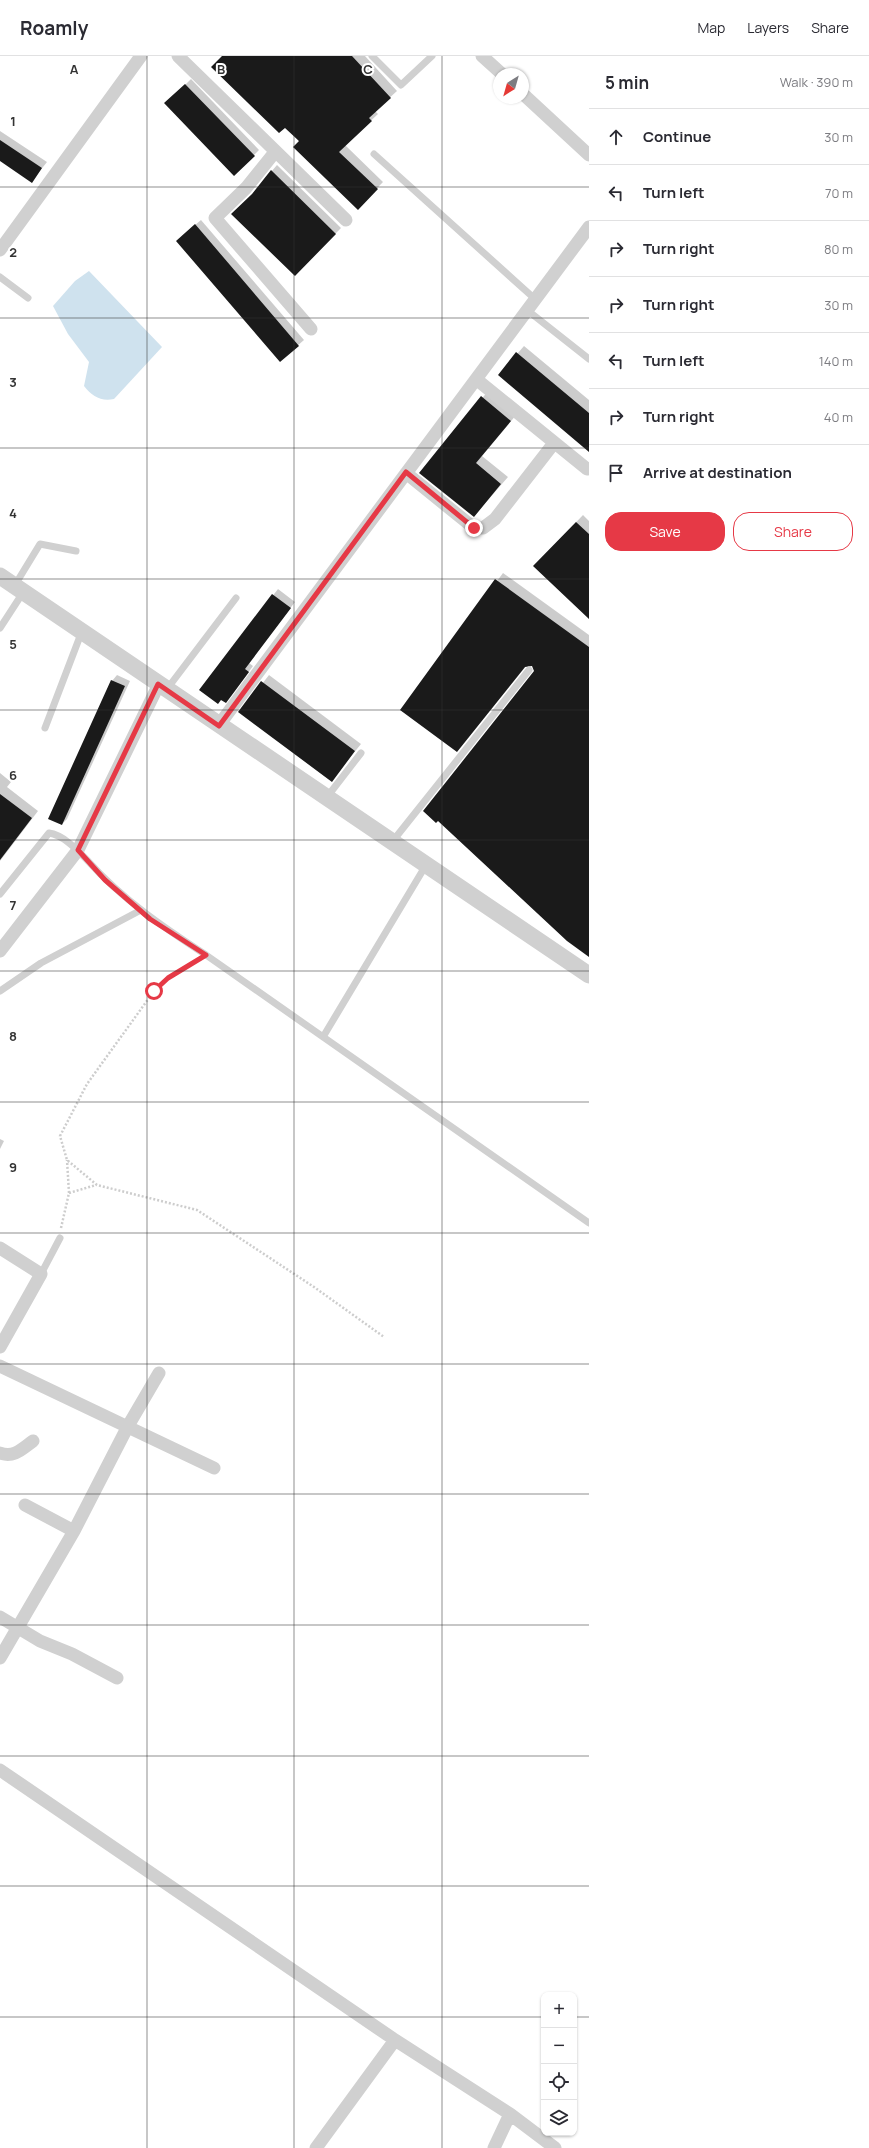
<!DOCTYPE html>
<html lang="en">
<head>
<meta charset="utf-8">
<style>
	body { margin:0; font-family:Manrope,sans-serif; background:#f7f7f7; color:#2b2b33 }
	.controls { position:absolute; right:12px; bottom:12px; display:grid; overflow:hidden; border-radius:8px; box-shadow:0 1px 3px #0004 }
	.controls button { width:36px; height:36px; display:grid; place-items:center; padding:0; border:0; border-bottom:1px solid #e1e1e2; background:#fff; color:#2b2b33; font:20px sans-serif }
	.compass { position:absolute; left:493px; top:12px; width:36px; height:36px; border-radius:50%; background:#fff; box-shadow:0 1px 3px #0004; rotate:217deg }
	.stop { position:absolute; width:12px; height:12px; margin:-9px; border:3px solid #e63946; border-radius:50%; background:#fff }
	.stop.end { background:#e63946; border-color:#fff; box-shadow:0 1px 4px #0008 }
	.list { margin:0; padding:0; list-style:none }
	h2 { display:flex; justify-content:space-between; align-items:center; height:52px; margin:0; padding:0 16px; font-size:17px }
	h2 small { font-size:13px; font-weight:400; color:#7c7c81 }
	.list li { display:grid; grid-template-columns:26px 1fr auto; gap:12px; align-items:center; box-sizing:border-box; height:56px; padding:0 16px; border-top:1px solid #e1e1e2 }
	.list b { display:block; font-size:15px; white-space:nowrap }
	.list em { font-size:13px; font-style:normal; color:#7c7c81 }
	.actions { display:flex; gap:8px; padding:12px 16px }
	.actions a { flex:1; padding:9px 0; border:1px solid #e63946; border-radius:16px; text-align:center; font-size:14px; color:#e63946 }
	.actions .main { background:#e63946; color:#fff }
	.icon { flex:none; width:22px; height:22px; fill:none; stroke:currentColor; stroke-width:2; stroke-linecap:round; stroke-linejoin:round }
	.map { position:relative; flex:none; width:589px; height:2092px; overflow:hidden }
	header { display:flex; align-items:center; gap:24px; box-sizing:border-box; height:56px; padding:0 20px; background:#fff; border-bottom:1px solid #e1e1e2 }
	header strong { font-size:19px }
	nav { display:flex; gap:22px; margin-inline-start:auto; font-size:14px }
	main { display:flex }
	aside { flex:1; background:#fff }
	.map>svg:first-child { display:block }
</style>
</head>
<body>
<header>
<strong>Roamly</strong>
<nav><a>Map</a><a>Layers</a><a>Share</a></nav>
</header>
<main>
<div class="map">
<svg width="589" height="2092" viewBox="0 0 589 2092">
	<rect width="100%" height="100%" fill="#fff"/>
	<path fill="#cfe2ee" d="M89 215 162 291 114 343C101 346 92 340 84 330L89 306 68 278 53 250 75 225Z"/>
	<path fill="#0003" d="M224 0H365L397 35 375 55 378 58 345 89 383 126 358 152Z
		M191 23 259 94 234 119 166 48Z
		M0 75 47 106 32 125 0 104Z
		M277 109 341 172 295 219 253 137Z
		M201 164 304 284 280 305 182 180Z
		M524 290 589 344V394L499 319Z
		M489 334 517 358 482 400 508 421 474 460 420 417Z
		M583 459 589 465V562L534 510Z
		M503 517 589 579V899L534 618 535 612 530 608 527 609 457 695 401 654Z
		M278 533 295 546 249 607 253 610 231 640 222 643 200 633Z
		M117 619 130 625 67 763 62 768 112 625Z
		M269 619 361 688 331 725 240 656Z
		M0 717 11 726 7 731 38 755 0 805Z
		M0 1083 4 1085 0 1093Z"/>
	<path fill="#1a1a1a" d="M222 0H352L391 42 369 62 372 65 339 96 378 133 358 154 293 91 299 85 285 72 279 77 211 11Z
		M185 28 255 100 234 120 164 47Z
		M0 84 42 112 32 127 0 105Z
		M271 114 336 178 295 220 231 158 252 138Z
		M195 168 299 290 280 306 176 185Z
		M516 296 589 357V396L498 319Z
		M481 340 511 365 476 407 501 428 474 461 419 417Z
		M576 466 589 478V563L533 510Z
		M495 523 589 591V901L567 885 438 765 436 767 423 755 534 615 532 610 525 611 457 696 400 654Z
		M272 538 291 552 245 613 249 616 226 647 221 644 218 648 199 634Z
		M111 624 125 630 62 769 48 763Z
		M261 625 355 695 332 726 238 656Z
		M0 738 32 762 0 804Z"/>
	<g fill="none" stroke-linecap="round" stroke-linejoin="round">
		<path stroke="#cdcdcd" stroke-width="2.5" stroke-dasharray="2 2" stroke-linecap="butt" d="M197 905 168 922 154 935 87 1028 60 1080 67 1104 97 1129 197 1154 314 1231 384 1281
			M69 1137 96 1129
			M61 1172 69 1137 67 1104"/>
		<path stroke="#d0d0d0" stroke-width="7" d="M372 0 401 29 432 0
			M374 98 535 243
			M0 221 28 242
			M527 254 589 303
			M15 529 40 488 76 495
			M0 572 24 535
			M167 633 236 542
			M45 672 82 575
			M327 741 361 697
			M392 786 529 614
			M0 838 49 777C64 779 78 795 88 805 122 843 163 871 206 899L589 1167
			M0 935 41 907 141 854
			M323 981 426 809
			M41 1218 60 1182"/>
		<path stroke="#d0d0d0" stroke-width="13" d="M178 0 346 164
			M482 0 502 18
			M523 38 589 99
			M275 96 246 132 215 162 311 273
			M0 194 141 0
			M476 323 587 413
			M406 417 474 472H483L495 463 554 387
			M219 669 589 171
			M0 895 78 794 159 628
			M0 1192 41 1218 0 1291
			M0 1310 214 1412
			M0 1397C14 1402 22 1393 33 1385
			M25 1449 74 1475
			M0 1561 40 1585 72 1598 117 1622
			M0 1602 74 1475 128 1370 159 1317
			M0 1714 395 1984 510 2058 555 2092
			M316 2092 395 1984
			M494 2092 510 2058"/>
		<path stroke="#d0d0d0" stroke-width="17" d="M0 520 589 919"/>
	</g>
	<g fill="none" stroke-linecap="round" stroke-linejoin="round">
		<path stroke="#e63946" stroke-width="5" d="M154 935 168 922 206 899 150 863 105 824 78 794 158 628 219 670 406 416 474 472"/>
	</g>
	<path fill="none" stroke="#333" stroke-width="1" stroke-opacity="0.55" d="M147 0V2092M294 0V2092M442 0V2092M0 131H589M0 262H589M0 392H589M0 523H589M0 654H589M0 784H589M0 915H589M0 1046H589M0 1177H589M0 1308H589M0 1438H589M0 1569H589M0 1700H589M0 1830H589M0 1961H544M574 1961H589"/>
	<g font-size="13" text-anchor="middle" font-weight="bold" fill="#333" stroke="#fff" stroke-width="4" stroke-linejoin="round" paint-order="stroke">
		<text x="74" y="18">A</text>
		<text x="221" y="18">B</text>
		<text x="368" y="18">C</text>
		<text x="13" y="70">1</text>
		<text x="13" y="201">2</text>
		<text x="13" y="331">3</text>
		<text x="13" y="462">4</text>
		<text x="13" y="593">5</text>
		<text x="13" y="724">6</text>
		<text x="13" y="854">7</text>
		<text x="13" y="985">8</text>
		<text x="13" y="1116">9</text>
	</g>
</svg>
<div class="controls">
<button>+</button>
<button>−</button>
<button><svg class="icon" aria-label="locate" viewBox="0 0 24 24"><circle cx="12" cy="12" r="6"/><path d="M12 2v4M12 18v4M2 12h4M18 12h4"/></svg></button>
<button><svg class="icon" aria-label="layers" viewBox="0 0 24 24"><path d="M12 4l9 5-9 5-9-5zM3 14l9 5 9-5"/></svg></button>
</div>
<svg class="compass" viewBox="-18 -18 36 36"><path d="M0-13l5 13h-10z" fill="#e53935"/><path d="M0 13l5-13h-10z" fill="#7c7c81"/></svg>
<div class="stop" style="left:154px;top:935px"></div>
<div class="stop end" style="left:474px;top:472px"></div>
</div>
<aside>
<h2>5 min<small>Walk · 390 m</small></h2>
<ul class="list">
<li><svg class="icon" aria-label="ahead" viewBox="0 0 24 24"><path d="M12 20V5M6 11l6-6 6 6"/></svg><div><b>Continue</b></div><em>30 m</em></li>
<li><svg class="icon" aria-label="left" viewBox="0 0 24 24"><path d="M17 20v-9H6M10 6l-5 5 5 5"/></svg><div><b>Turn left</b></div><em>70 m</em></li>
<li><svg class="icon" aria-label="right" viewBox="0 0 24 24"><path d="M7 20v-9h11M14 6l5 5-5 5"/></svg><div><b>Turn right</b></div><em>80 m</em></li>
<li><svg class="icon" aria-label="right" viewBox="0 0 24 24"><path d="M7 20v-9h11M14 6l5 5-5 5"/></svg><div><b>Turn right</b></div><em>30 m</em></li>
<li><svg class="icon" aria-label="left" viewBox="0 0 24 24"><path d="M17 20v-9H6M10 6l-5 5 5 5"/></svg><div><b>Turn left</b></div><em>140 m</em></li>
<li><svg class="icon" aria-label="right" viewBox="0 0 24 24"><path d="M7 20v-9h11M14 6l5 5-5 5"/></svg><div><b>Turn right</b></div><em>40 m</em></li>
<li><svg class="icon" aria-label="arrive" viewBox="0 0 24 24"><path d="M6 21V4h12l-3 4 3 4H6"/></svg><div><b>Arrive at destination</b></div></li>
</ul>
<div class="actions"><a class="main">Save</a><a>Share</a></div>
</aside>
</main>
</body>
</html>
